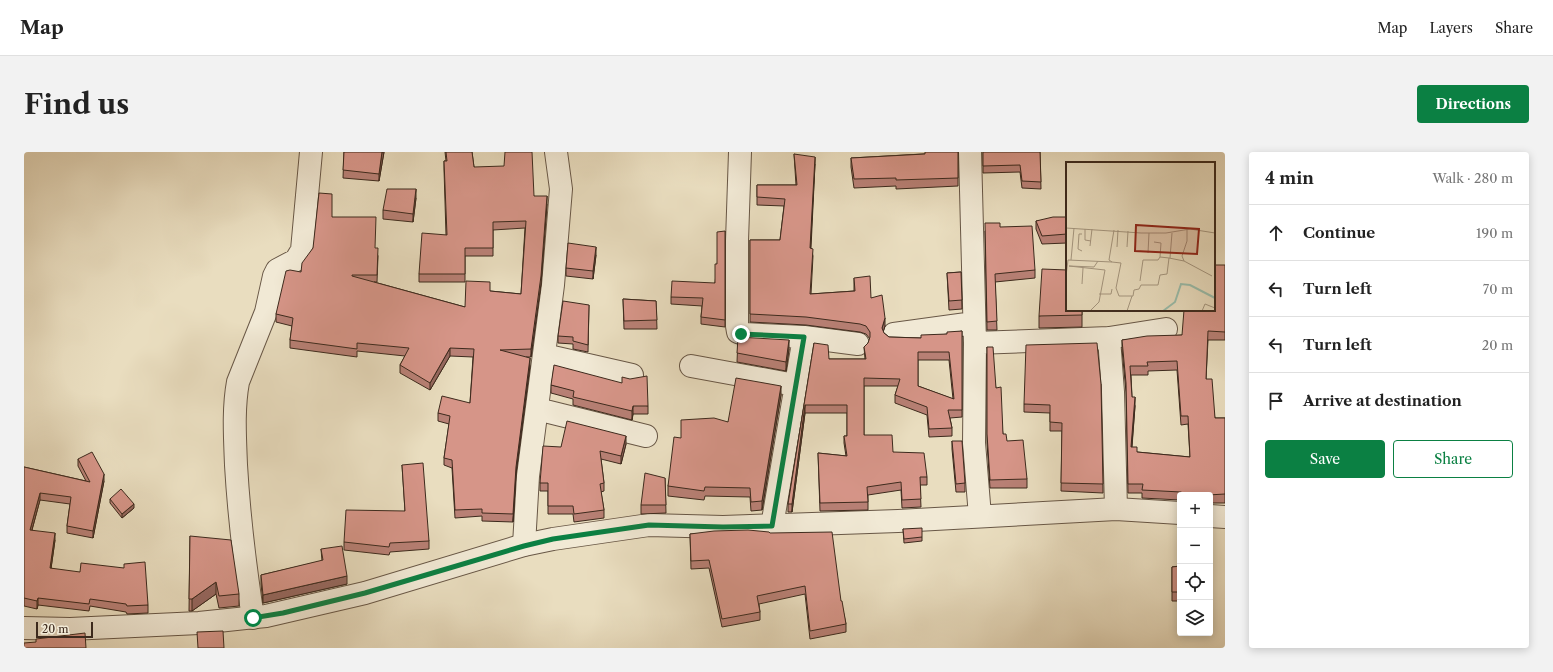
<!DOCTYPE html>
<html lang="en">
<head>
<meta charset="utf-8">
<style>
	body { margin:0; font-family:"Libre Caslon Text",serif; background:#f2f2f2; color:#222 }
	.controls { position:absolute; right:12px; bottom:12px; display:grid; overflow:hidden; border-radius:4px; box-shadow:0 2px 10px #0003 }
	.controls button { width:36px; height:36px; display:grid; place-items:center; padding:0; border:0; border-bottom:1px solid #e0e0e0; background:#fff; color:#222; font:20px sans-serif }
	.scale { position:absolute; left:12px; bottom:10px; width:57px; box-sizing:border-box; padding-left:4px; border:2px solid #3d2a1d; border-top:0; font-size:11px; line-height:14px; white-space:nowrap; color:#3d2a1d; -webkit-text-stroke:3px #f1e9d5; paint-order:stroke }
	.stop { position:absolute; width:12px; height:12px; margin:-9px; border:3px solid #0b8043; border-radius:50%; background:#fff }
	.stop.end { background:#0b8043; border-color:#fff; box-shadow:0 1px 4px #0008 }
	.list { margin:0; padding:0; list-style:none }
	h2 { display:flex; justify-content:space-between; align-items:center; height:52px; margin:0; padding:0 16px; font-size:17px }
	h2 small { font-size:13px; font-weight:400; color:#767676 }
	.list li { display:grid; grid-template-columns:26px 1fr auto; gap:12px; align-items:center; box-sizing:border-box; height:56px; padding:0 16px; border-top:1px solid #e0e0e0 }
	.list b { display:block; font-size:15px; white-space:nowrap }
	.list em { font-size:13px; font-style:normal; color:#767676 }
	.actions { display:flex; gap:8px; padding:12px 16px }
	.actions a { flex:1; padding:9px 0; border:1px solid #0b8043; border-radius:4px; text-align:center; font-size:14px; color:#0b8043 }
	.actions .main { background:#0b8043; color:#fff }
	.icon { flex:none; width:22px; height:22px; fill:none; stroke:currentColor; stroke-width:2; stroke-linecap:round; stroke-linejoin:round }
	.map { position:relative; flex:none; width:1201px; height:496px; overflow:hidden; border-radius:4px }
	header { display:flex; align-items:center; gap:24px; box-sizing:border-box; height:56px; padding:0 20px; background:#fff; border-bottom:1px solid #e0e0e0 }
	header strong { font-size:19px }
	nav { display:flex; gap:22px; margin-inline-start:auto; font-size:14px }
	.intro { display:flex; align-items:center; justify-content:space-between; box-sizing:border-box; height:96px; padding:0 24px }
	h1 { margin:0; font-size:28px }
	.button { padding:10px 18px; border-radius:4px; background:#0b8043; color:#fff; font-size:14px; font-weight:700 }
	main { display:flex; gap:24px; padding:0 24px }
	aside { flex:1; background:#fff; border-radius:4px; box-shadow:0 2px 10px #0003 }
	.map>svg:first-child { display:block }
</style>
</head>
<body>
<header>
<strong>Map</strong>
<nav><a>Map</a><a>Layers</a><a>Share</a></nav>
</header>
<div class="intro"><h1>Find us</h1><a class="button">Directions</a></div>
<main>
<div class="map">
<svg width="1201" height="496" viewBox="0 0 1201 496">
	<rect width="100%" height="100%" fill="#e9ddbf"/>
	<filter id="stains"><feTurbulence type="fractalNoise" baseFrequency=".005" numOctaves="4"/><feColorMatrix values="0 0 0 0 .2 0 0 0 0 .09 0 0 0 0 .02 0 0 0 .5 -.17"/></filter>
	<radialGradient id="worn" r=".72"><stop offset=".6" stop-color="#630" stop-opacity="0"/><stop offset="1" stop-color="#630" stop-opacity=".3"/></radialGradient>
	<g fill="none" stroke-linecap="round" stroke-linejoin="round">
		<defs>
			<path id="minor" d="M716 0 713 89V174L714 180 720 182 780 185 834 192
				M946 0 951 191 950 291 956 364
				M870 182 950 171
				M1085 186 1089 240 1092 357
				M951 191 1085 186 1142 177
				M520 203 608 223
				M667 214 771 233
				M513 257 622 284
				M748 374 780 185
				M500 393 504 324 529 133 537 37 532 0
				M229 466C221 414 215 365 212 313 211 286 209 257 214 230L242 160 250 124 253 118 272 108 278 98 287 0"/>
			<path id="tertiary" d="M1186 364 1201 365
				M0 476 46 477 175 471 242 464 341 441 500 393 529 387 625 373 699 375 874 369 1092 357 1156 361"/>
		</defs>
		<use href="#minor" stroke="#685746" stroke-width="24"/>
		<use href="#tertiary" stroke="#685746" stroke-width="24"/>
		<use href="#minor" stroke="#f1e9d5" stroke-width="22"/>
		<use href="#tertiary" stroke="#f1e9d5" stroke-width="22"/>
	</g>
	<path fill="#b88075" stroke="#3d2a1d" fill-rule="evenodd" d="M320 0H360L355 29 319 26Z
		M421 0H448L450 15 510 44 523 52 517 132 507 205H502L506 214 492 322 489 370 458 369V364L431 366 428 316 420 313V306L425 272 414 269V261L446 251 449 205 426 204 406 238 376 221V213L381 204 333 199V205L266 196V188L268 174 252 170V162L277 120 289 96 308 65 351 96 354 104 353 130H350L441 155 466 139 497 142 501 76 469 78V104H441V130H395V122L422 83 420 17V9H422Z
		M934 0V34L872 37V34L830 36 827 15V6Z
		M959 0H1016L1017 37 998 36 996 20 959 21Z
		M770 2 791 12 787 96 789 104 787 142 830 139V126L847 146 861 174 859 180 860 181 865 185 897 186 923 182 938 179V265L926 266 928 276V284L905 285 903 263 871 251V243L874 234H840V283L869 300 903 325V333H896L897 355 878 356 877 338 844 343V358L796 359 794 301 822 304 820 291V284H823V261H781L768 360H764V352L790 191 805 207H841L840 195 844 191 846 187 842 182 836 180 782 173 726 170V88H756L760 54 733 53V33H772ZM894 208H925L929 247 894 234Z
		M392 46 389 70 359 67V58Z
		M1012 69H1043V91L1018 92 1012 77Z
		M976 75 1011 118V126L971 130 973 178H963L961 79Z
		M701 79V175L677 172V165L678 154 647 152V145L691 131 693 112Z
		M572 103 569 127 542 124V116Z
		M1201 113V188H1184L1182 227 1191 266H1201V351H1186V343H1156V348L1118 346V341H1104L1102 240 1098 197V188L1158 183 1190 158ZM1153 218 1157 273 1164 272 1166 305 1113 300 1108 295 1111 254 1108 245 1107 223H1124V219Z
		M937 120 938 157 925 158 923 121Z
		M599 147 632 149 633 177H600Z
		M565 153 564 200 549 197V192L534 191V184Z
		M1043 158H1058V175L1015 176V164Z
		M714 185 765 197 762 219 713 210Z
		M963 195 972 236 979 282 1003 327V336H966L963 291Z
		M1077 232 1079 341 1037 339 1038 279H1026V261L1000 260V252Z
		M527 233 624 254V262H609L608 268 549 253V247L527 241Z
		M757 243 738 358 727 359 726 345 681 344 680 348 644 344V334L657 286 704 270Z
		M928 289 941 331V340H932L928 297Z
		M602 292 597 312 577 307 580 331V339L577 340 580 358V366L550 370 549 362H524V339H516V331L537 295Z
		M54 307 80 329 69 386 43 381V374L46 352 16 348 8 378 31 388 27 416 124 453V461L103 462 102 460 66 454 65 459 14 453 13 457 0 454V315L62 329 54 314Z
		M378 313 405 389V397L366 400 365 403 320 398V390L381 359Z
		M641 326 642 361 617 362V353Z
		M86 347 110 356 98 366 86 351Z
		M879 377 898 385V389L880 391Z
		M746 381 817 449 822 472V480L786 487 781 442 735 452 736 460V468L698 475 685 416 667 417 666 382Z
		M166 384 215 442V454L195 456 192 442 168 459H165Z
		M297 397 323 432 239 451 237 432V423L298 409Z
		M1156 414V449H1148V415Z"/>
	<path fill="#96685f" stroke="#3d2a1d" d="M358 0H360L355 29V22Z
		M791 5V12L786 104V96Z
		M392 37V46L389 70V62Z
		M523 44V52L517 132 507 205V197Z
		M572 95V103L569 127V119Z
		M861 166V174L858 184V176Z
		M765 188V197L762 219V210Z
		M426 196V204L406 238V231Z
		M506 206V214L492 322 489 370 492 315Z
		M757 234V243L738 358V349Z
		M1111 245V254L1107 304V295Z
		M781 253V261L768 360V352Z
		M609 254V262L608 268V259Z
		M602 284V292L597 312V304Z
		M80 322V329L69 386V379Z
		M16 341V348L6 385V378Z
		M110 352V356L98 366V362Z
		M31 381V388L26 424V416Z
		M323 424V432L239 451V443Z
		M192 430V442L168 459V447Z
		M14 446V453L13 457V449Z"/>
	<path fill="#d69588" stroke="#3d2a1d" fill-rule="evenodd" d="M320 0H358L355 22 319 18Z
		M422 0H448L450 15 480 14 481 0H508L510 44H523L517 124 507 197 476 198 506 206 492 315 489 362 458 361V357L431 358 428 308 420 306 426 264 414 261 418 244 446 251 450 197 426 196 406 231 376 213 385 196 333 191V197L266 188 269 166 252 162 262 119 266 118 277 120 278 111 289 96 295 41 308 42V65H352L351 96H354L353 123H328V124L441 155 442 129 466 130V139L497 142 502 69 469 70V96H441V122H395L398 81 423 83 420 9H423Z
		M901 0H934V26L872 28V26L830 27 827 6 901 2Z
		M959 0H1016L1017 30 998 29 996 13 959 14Z
		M770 2 791 5 786 96 789 97 786 142 831 139 830 126 846 124 847 146 858 143 861 166 858 176 860 181 865 185 897 186V183L923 182V180L938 179V258H924L928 276 905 277 903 255 871 243 876 227 840 226V283H868L869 300 900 301 903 325H896L897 347 878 348 877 330 843 335 844 350 796 351 794 301 823 304 820 284H823V253H781L768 352H764L790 191 804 193 805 207H842L840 195 844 191 846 185V180L842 174 836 172 782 165 726 162V88H756L761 47 733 45V33H773ZM894 200H925L930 247 894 234Z
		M363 37H392L389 62 359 58Z
		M1029 65H1042L1043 69V82L1018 84 1012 69Z
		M961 71H976V75L1008 74 1011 118 971 122 973 169 963 170Z
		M701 79V168L677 165 679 146 647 145 648 129 691 131V112H693V80Z
		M544 91 572 95 569 119 542 116Z
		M1190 113H1201V180L1184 179 1182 227H1188L1191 266H1201V342L1184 343H1162L1157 340 1118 338 1119 332H1104L1102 231 1098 188 1123 184 1158 183 1160 158H1190ZM1153 209 1157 264H1164L1166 305 1113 300V295H1107L1111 245H1108L1106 214H1124L1123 210Z
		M1018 117 1043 118V158H1058V163L1015 164Z
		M937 120 938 148 925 149 923 121Z
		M599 147 632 149 633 168 600 169Z
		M539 149 565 153 564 193 549 189V185L534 184Z
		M714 185 765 188 762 210 713 201Z
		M1073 191 1077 232 1079 332 1037 331 1038 271 1026 270V253L1000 252 1002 193Z
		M963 195H969L972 236 977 235 979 282H982L983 289 999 288 1003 327 966 328 963 282Z
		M530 213 598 231V225L606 227 623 224 624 254H609L608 259 549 245 550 239 527 233Z
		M712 226 757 234 738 349 727 350 726 336 681 335 680 339 644 334 650 285 657 286V268L690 266 704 270Z
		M543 269 602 284 597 304 576 299 580 331 576 332 580 358 550 362 549 354H524V331H516L519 294 537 295Z
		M928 289H938L941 331 932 332Z
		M68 300 80 322 69 379 43 374 47 345 16 341 6 378 31 381 26 416 56 420 57 411 100 416V412L121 410 124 453 103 454 102 452 66 447 65 452 14 446 13 449 0 446V315L66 330 54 307Z
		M399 311 405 389 366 391 365 395 320 390 322 358 381 359 378 313Z
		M621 321 641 326 642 353H617Z
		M97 337 110 352 98 362 86 347Z
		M898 376V385L880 387 879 377Z
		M724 378 745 380 746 381 808 380 817 449H818L822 472 786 479 781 434 733 444 736 460 698 467 685 408 667 409 666 382 690 379Z
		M166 384 207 388 215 442 195 444 192 430 168 447H165Z
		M318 394 323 424 239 443 237 423 299 408 297 397Z
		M1156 414V440H1148V415Z
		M199 479 200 496H174L173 480Z
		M61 481 62 496H0V491L12 490V487Z"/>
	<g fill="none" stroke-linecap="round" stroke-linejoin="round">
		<path stroke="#0b8043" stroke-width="5" d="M229 466 259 461 341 441 500 394 529 387 625 373 699 375 748 374 780 185 717 182"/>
	</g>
	<g transform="translate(1042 10)">
		<rect width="149" height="149" fill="#e9ddbf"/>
		<path fill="none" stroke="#99bdab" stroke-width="2" d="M97 149 109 140 115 122 124 123 149 136"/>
		<path fill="none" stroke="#a4957e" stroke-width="1" d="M0 66 75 71H100L124 67 149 71M19 67V78L25 79M88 80 95 81 94 95 103 96M24 84 26 67M51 85 52 68M61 85 62 69M16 89 12 87 13 72H16M82 91 83 71M104 96 106 71M5 98 8 66M118 99 116 94 121 79V68M46 100 55 101 50 126 53 134H67L68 128 73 127 75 123H92L94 113 101 112 103 96 118 99 146 114M0 114 2 98 46 100 43 98 48 68M74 119 77 98H92L94 95M16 122 17 106M33 132H45L46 127M24 149 33 140 39 108 3 104 28 105 32 99M61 149 66 134M136 149 139 142 149 146"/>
		<path fill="#8f2418" fill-opacity="0.15" stroke="#8f2418" stroke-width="2" d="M70 63 133 67 131 92 69 89Z"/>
		<rect width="149" height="149" fill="none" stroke="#3d2a1d" stroke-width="2"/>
	</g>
	<rect width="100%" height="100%" filter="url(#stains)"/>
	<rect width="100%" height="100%" fill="url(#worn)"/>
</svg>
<div class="controls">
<button>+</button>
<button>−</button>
<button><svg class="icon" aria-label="locate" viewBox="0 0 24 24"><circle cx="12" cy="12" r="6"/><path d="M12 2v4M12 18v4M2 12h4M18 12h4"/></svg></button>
<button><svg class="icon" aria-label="layers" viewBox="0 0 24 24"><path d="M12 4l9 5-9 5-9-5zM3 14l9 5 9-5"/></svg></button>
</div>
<div class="scale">20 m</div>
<div class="stop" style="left:229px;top:466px"></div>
<div class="stop end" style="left:717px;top:182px"></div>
</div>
<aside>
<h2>4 min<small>Walk · 280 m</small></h2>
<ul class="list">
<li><svg class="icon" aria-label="ahead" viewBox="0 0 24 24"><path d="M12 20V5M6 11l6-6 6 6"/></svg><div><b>Continue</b></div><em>190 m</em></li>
<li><svg class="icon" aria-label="left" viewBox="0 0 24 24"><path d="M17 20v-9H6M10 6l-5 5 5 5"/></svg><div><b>Turn left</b></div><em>70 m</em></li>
<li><svg class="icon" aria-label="left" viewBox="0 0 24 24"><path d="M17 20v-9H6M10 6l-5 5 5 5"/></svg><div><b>Turn left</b></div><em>20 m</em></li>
<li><svg class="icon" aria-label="arrive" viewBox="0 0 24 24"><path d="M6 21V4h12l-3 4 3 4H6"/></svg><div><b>Arrive at destination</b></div></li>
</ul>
<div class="actions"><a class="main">Save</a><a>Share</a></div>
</aside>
</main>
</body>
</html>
